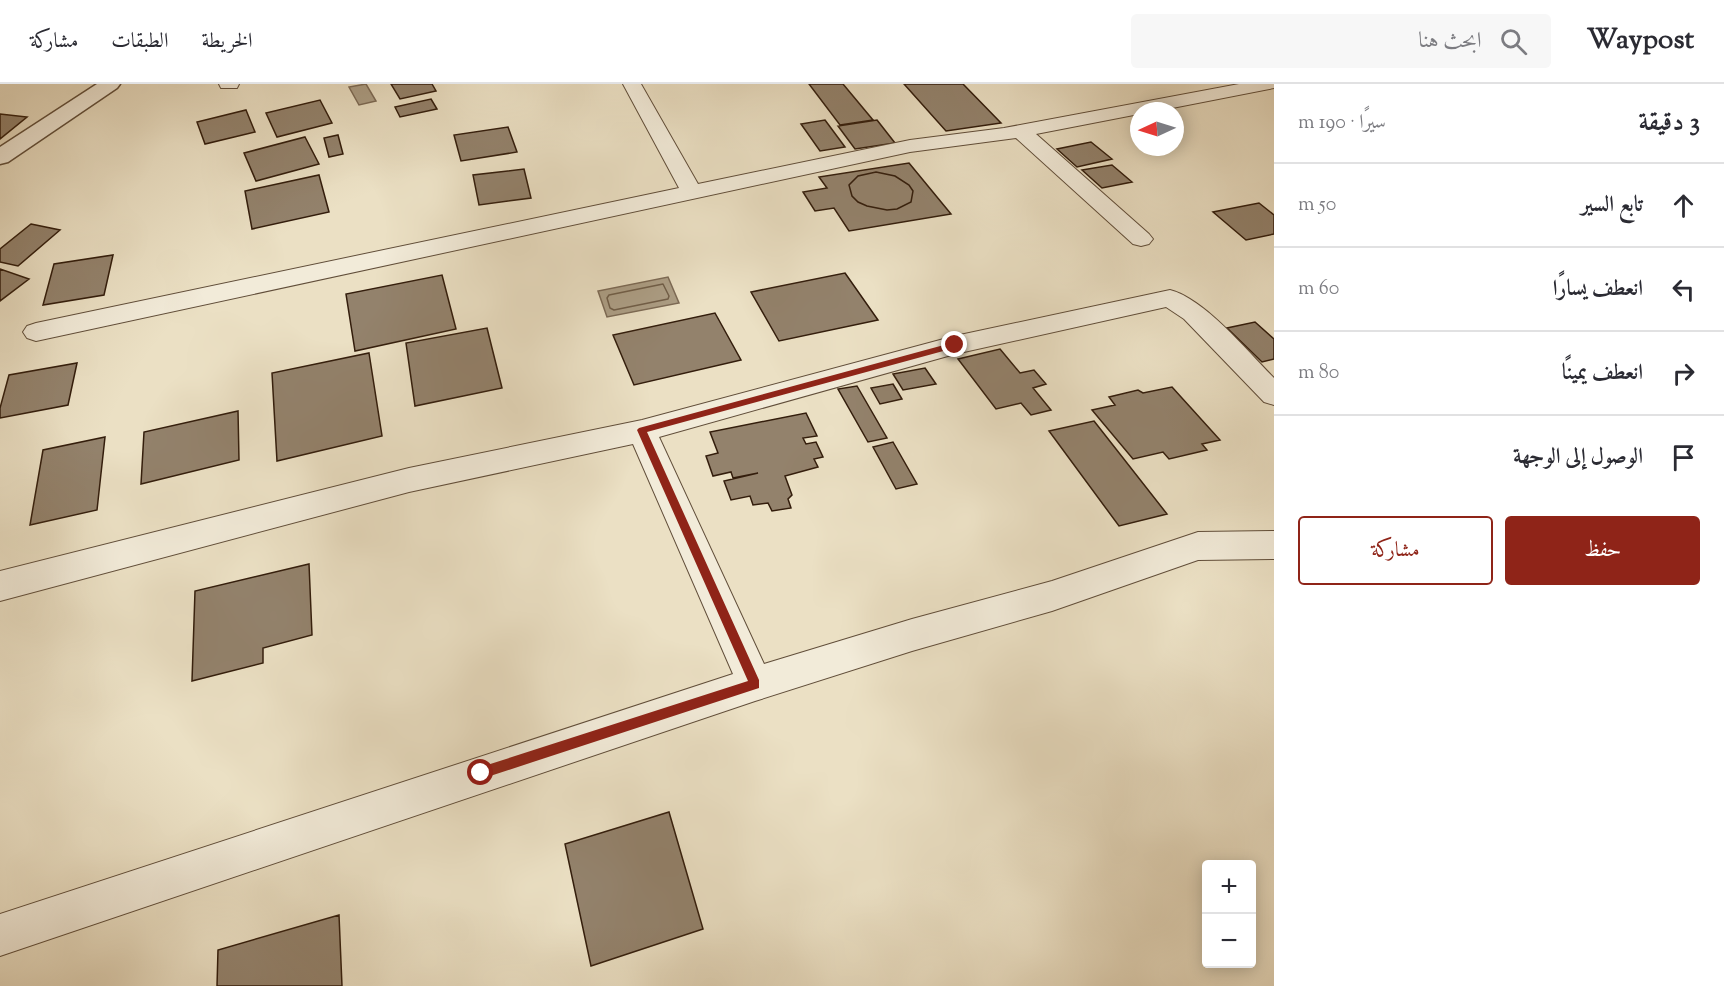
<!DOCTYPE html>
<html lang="ar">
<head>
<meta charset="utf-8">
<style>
	body { margin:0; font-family:"Sorts Mill Goudy",Amiri,serif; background:#f7f7f7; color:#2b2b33; direction:rtl }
	.controls { position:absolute; right:18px; bottom:18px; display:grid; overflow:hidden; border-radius:6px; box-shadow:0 3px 15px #0003 }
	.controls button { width:54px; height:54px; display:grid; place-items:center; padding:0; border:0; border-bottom:2px solid #e1e1e2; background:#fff; color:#2b2b33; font:30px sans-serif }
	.compass { position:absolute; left:1130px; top:18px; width:54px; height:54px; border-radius:50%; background:#fff; box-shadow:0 3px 15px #0003; rotate:266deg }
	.stop { position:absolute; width:18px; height:18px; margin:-14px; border:4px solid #8f2418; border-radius:50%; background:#fff }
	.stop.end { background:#8f2418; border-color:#fff; box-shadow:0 2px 6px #0008 }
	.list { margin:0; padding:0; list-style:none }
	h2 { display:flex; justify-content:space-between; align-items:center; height:78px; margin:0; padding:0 24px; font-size:26px }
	h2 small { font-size:20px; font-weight:400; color:#7c7c81 }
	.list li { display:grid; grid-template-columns:39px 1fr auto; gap:18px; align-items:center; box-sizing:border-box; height:84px; padding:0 24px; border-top:2px solid #e1e1e2 }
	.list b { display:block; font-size:22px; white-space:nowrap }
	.list em { font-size:20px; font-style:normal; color:#7c7c81 }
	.actions { display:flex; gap:12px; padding:18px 24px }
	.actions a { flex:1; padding:14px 0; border:2px solid #8f2418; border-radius:6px; text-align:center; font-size:21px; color:#8f2418 }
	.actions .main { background:#8f2418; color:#fff }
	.icon { flex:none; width:33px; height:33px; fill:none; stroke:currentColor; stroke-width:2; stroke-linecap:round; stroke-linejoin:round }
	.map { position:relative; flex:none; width:1274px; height:902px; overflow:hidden; direction:ltr }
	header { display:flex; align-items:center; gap:36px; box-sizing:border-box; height:84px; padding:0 30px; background:#fff; border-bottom:2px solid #e1e1e2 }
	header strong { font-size:28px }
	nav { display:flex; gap:33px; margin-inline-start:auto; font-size:21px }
	.search { width:420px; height:54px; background:#f7f7f7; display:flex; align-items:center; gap:15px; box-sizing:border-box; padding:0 21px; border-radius:6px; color:#7c7c81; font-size:22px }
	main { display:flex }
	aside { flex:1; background:#fff }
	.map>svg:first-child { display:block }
</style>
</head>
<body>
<header>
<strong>Waypost</strong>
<div class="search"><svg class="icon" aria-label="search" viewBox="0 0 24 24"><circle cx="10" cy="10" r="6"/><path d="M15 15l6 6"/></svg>ابحث هنا</div>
<nav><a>الخريطة</a><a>الطبقات</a><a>مشاركة</a></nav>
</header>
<main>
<aside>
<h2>3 دقيقة<small>سيرًا · 190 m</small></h2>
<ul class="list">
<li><svg class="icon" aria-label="ahead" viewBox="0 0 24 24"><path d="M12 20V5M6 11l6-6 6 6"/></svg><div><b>تابع السير</b></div><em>50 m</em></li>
<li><svg class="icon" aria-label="left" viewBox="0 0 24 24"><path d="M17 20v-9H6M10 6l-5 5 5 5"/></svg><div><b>انعطف يسارًا</b></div><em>60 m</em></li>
<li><svg class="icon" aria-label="right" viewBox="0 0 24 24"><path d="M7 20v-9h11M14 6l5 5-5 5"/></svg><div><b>انعطف يمينًا</b></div><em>80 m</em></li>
<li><svg class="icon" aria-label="arrive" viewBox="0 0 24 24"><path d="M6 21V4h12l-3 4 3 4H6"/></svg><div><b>الوصول إلى الوجهة</b></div></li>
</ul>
<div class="actions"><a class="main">حفظ</a><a>مشاركة</a></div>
</aside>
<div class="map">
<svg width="1274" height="902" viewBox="0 0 1274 902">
	<rect width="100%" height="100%" fill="#ebe0c4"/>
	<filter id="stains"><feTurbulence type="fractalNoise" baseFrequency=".00333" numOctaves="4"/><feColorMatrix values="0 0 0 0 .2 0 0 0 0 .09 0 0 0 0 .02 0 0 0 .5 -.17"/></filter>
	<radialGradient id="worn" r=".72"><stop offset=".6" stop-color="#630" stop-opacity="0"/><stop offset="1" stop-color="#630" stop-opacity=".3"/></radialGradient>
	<path fill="#ac9e85" stroke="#7c6a55" stroke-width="1.5" d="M366 0 376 17 359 21 349 3Z
		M668 193 679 219 607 233 598 207Z"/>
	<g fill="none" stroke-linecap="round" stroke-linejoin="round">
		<path stroke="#705e48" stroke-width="1.5" d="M663 200 669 212 668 215 614 226 610 224 607 214 609 211Z"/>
	</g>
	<path fill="#93826c" stroke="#331d0c" stroke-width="1.5" d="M391 0H432L436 7 400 15Z
		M809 0H843L873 36 840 41Z
		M904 0H963L1001 39 946 47Z
		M431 15 437 25 400 33 395 23Z
		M320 16 332 39 277 53 266 29Z
		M246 26 255 48 205 60 197 38Z
		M0 30 27 33 0 55Z
		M825 36 845 63 820 67 801 40Z
		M877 36 895 59 855 65 838 42Z
		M508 43 517 68 461 77 454 51Z
		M338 51 343 70 329 73 324 54Z
		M305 53 319 80 256 97 244 69Z
		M1091 58 1112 75 1077 83 1057 65Z
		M909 79 951 130 849 147 834 124 815 127 803 108 827 104 819 93Z
		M1112 81 1132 98 1102 104 1082 86Z
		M524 85 531 114 479 121 473 91Z
		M876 88 895 92 909 101 913 107 911 118 897 125 887 126 867 122 858 118 852 112 849 101 858 92Z
		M319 91 329 128 252 145 245 107Z
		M1259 119 1274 131V150L1246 156 1213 128Z
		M31 140 60 146 18 182 0 178V165Z
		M113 171 104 211 43 221 54 180Z
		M0 185 29 195 0 217Z
		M845 189 878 236 779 257 751 208Z
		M442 191 456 245 355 267 346 210Z
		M715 229 741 276 634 301 613 251Z
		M1255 238 1274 255V275L1262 278 1227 244Z
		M487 244 502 304 415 322 406 259Z
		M1000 265 1020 289 1034 286 1046 300 1033 304 1051 326 1031 331 1021 319 996 325 958 275Z
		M369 269 382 352 277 377 272 289Z
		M77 279 68 321 0 334V324L9 291Z
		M925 284 936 300 903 306 893 290Z
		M893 300 902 315 880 320 871 304Z
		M857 302 887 354 868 358 838 305Z
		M1172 303 1220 356 1202 360 1207 366 1169 375 1163 368 1133 375 1092 326 1115 321 1109 313 1138 306 1143 309Z
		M238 327 239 376 141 400 144 348Z
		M806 329 817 352 803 354 806 360 816 358 823 373 814 375 818 383 785 392 792 411 788 415 791 424 772 427 768 419 753 421 750 412 731 416 724 397 758 389 733 394 731 388 713 392 706 372 718 369 710 348Z
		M1094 337 1167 430 1119 442 1049 347Z
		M105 353 97 426 30 441 43 366Z
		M893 358 917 400 896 405 873 363Z
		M309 480 312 551 263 564V579L192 597 195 507Z
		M669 728 703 845 591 882 565 760Z
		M339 831 342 902H217L218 866Z"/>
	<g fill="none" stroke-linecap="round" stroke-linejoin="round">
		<defs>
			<path id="minor" d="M219 0H239L237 4H221Z
				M623 0H641L698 100 910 56 1004 44 1239 0H1274V4L1157 27H1139V30L1036 50 1149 150 1153 155 1149 160 1141 162 1133 160 1016 54 910 68 36 257 27 254 23 248 27 242 36 239 679 104Z
				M1170 206C1205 215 1248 268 1274 294V321L1264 318 1184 235 1166 223 955 270 659 353 764 580 912 535 1052 497 1198 448 1274 447V475L1198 476 1052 527 912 567 755 617 0 872V830L733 590 633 360 409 408 0 517V487L409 384 642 336 955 252Z"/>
			<path id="tertiary" d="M97 0H120L117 4 8 78 0 80V63Z"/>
		</defs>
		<use href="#minor" stroke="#614e3a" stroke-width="2"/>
		<use href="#tertiary" stroke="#614e3a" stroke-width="3"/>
		<use href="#minor" fill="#f2ebd9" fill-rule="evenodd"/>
		<use href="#tertiary" fill="#f2ebd9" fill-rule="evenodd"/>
	</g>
	<path fill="#8f2418" d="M955 258 958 259V263L647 348 759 596V604L481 695 477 693 475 689 481 683 748 597 637 346 639 344Z"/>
	<rect width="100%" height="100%" filter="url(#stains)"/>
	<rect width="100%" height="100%" fill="url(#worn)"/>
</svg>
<div class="controls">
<button>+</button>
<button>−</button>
</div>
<svg class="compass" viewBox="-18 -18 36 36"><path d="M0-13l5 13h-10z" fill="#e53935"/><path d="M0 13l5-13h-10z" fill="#7c7c81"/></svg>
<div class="stop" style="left:481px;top:689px"></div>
<div class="stop end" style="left:955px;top:261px"></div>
</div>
</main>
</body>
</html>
